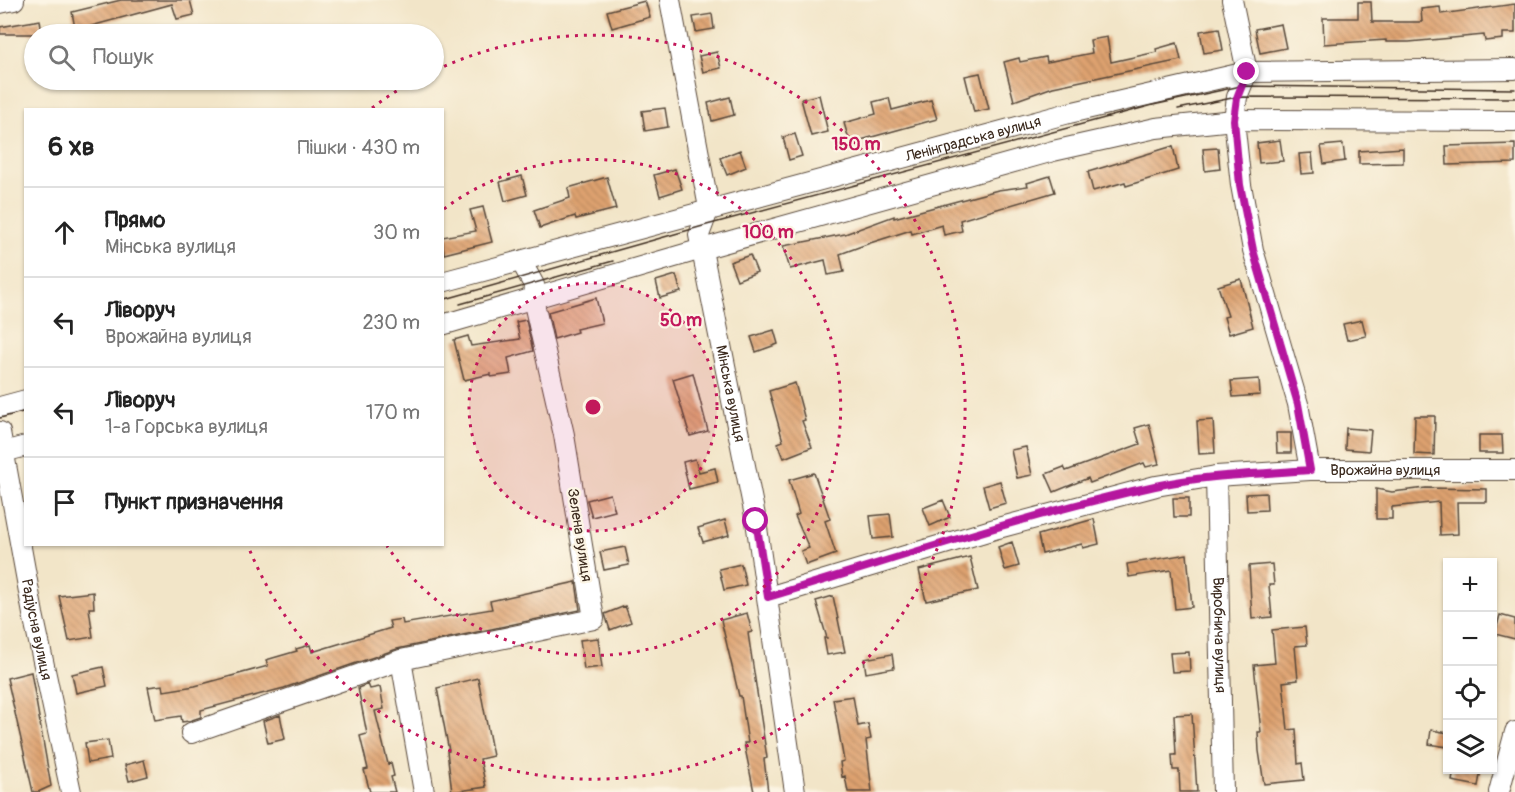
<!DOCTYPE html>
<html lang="uk">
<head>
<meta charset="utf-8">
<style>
	body { margin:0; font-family:Pangolin,sans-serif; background:#f2f2f2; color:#222 }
	.controls { position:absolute; right:18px; bottom:18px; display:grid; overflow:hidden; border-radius:0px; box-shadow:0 2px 4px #0004 }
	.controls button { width:54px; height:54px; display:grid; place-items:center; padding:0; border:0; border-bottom:2px solid #e0e0e0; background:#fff; color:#222; font:30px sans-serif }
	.stop { position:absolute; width:18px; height:18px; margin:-14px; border:4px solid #b5179e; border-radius:50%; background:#fff }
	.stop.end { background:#b5179e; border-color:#fff; box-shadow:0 2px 6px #0008 }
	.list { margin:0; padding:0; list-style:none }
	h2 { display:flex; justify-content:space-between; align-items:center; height:78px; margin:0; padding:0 24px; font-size:26px }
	h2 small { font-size:20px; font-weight:400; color:#767676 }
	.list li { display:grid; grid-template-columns:39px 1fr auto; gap:18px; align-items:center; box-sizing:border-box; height:90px; padding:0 24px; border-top:2px solid #e0e0e0 }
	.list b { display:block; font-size:22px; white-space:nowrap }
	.list p { margin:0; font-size:20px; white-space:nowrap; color:#767676 }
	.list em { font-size:20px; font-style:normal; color:#767676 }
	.icon { flex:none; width:33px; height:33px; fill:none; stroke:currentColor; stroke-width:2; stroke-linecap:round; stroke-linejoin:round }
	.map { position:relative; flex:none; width:1515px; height:792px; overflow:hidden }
	.search { position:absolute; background:#fff; box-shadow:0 2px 4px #0004; left:24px; top:24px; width:420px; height:66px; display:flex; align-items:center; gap:15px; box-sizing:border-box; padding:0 21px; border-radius:33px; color:#767676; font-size:22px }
	.panel { position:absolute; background:#fff; box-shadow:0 2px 4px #0004; left:24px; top:108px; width:420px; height:438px; border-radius:0px }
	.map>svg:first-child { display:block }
</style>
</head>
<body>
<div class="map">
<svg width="1515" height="792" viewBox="0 0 1515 792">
	<defs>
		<pattern id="building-back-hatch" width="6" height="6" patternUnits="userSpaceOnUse" patternTransform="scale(1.5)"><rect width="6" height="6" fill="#dea26f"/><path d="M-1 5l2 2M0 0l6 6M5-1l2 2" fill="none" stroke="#b5845b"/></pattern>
	</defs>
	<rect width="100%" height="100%" fill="#fcf5e5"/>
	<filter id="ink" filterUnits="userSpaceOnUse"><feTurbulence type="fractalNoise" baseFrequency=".0167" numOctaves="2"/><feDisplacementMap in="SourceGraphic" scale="12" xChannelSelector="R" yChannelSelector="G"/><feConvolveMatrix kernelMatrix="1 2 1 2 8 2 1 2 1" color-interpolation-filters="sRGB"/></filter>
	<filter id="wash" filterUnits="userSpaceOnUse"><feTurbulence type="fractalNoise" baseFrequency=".008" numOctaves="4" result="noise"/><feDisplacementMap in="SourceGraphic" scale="24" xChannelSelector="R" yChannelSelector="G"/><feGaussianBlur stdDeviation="1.35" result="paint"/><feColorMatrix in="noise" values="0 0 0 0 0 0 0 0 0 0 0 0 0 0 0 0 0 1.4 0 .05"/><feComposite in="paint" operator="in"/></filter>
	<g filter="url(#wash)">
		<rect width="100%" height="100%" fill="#f2e5c8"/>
		<g id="blocks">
			<path fill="url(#building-back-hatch)" d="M121 0H190L194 15 177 19 172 4 91 26 92 34H76L72 12Z
				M645 1 650 17 612 28 607 11Z
				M1358 2H1371L1372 22H1422L1421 9 1440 7 1441 14 1515 4V33H1503V39L1485 41 1484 35 1409 42H1386V40L1324 44 1323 18H1358Z
				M712 14 714 29 696 32 693 17Z
				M40 20 42 34H0V27Z
				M1281 24 1286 48 1260 53 1255 29Z
				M1219 28 1223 50 1204 53 1200 31Z
				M1107 37 1111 62 1157 52 1156 49 1177 43 1181 60 1053 87 1014 101 1004 62 1019 58 1020 62 1046 57 1047 62 1092 53 1090 40Z
				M717 52 721 68 703 72 699 56Z
				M980 73 989 109 974 112 965 76Z
				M819 95 828 132 811 136 801 99Z
				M730 97 734 115 712 121 708 103Z
				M889 98 892 110 931 100 937 119 850 143 844 123 876 114 873 102Z
				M665 108 668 127 645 131 642 111Z
				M795 134 802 156 789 160 783 137Z
				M1280 140 1283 161 1259 163 1257 143Z
				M1343 144 1345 161 1324 164 1321 146Z
				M1515 144V163L1447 165 1446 146Z
				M1173 146 1178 170 1126 186 1125 182 1093 191 1088 172Z
				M1218 148 1220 169 1205 171 1203 149Z
				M1403 148V163L1359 164V151Z
				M740 150 746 167 727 175 720 158Z
				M1312 153 1314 173 1301 174 1299 154Z
				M675 169 682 189 660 196 654 175Z
				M522 176 527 195 505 201 500 182Z
				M1050 176 1055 192 960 220 962 231 944 235 942 225 912 234 911 230 870 243 840 254 844 272 828 275 825 260 790 269 783 246 845 234 894 216V218L998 190 1028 186 1027 183Z
				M607 177 616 209 576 219 575 216 540 228 534 210 570 198 568 188Z
				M483 207 492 242 444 254 442 237 476 231 470 210Z
				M750 255 757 272 737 280 730 262Z
				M676 275 681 292 660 298 656 281Z
				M1241 279 1253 327 1229 334 1224 317 1228 316 1218 286Z
				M596 298 602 323 576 329 577 332 554 339 548 312Z
				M526 320 533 351 508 358 511 374 491 377V374L464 380 454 340 468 336 471 346 520 339 516 322Z
				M1362 320 1366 336 1347 340 1343 324Z
				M774 330 778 344 756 352 751 337Z
				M693 373 708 431 690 436 673 379Z
				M1259 379 1260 395 1233 397 1231 381Z
				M795 383 805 420 802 421 812 447 784 458 778 443 783 441 769 391Z
				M1415 416H1435L1434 455 1414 454Z
				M1213 420 1215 453 1199 454 1197 421Z
				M1149 424 1159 464 1146 467 1144 463 1090 483 1088 478 1054 492 1046 474 1064 467 1066 471 1140 444 1135 428Z
				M1346 428 1371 430 1369 451 1345 449Z
				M1276 433H1291V453H1277Z
				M1479 435H1502L1503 453H1479Z
				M1026 447 1032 475 1017 478 1011 450Z
				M695 459 699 472 715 468 718 482 689 489 683 462Z
				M814 473 830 519 825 521 836 554 806 565 801 551 809 548 795 516 799 514 789 480Z
				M1000 481 1006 503 989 508 983 486Z
				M1426 488 1487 489V502H1457L1458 534 1440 535 1439 502 1392 507V519H1376V489L1392 492Z
				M1266 493 1267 510 1247 511 1246 494Z
				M610 494 615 511 592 517 587 500Z
				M1173 498H1189V517H1174Z
				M943 500 950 517 930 526 923 508Z
				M890 514 893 537 873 539 870 516Z
				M1094 519 1099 544 1083 548 1082 544 1042 554 1038 535Z
				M725 520 729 535 703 542 698 528Z
				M1012 542 1019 566 1005 570 998 547Z
				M625 547 629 565 604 570 600 552Z
				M1187 554 1192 607 1175 609 1171 570 1129 577 1127 564Z
				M970 557 978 590 926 601 919 570Z
				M741 564 746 585 724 590 719 569Z
				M1272 564 1274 585H1269L1272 617 1252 619 1249 566Z
				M576 582 580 610 397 649 284 688 201 710V717L189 721 182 722 181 716 155 720 148 687 163 685 164 691 195 686 268 666 266 660 297 651 296 649 310 645 312 652 391 628 389 621 402 619 403 624 492 609 490 601Z
				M93 592 94 608H89L93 637 69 641 59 596Z
				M833 596 845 652 827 655 824 638H827L816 601Z
				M625 606 631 622 610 630 605 614Z
				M747 613 752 632 748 633 767 758 764 759 768 792H754L744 743H748L741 696H739L721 620Z
				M1500 615 1515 619V639L1495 634Z
				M1305 627 1307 645 1295 646 1298 680 1283 682 1288 730 1296 729 1298 764 1302 763 1304 780 1264 784 1259 751 1258 732H1261L1254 665 1275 663 1272 630Z
				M598 638 602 667 584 669 580 640Z
				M1189 652 1190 671 1172 672 1170 653Z
				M892 654 894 668 866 673 864 659Z
				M103 667 107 686 76 693 72 674Z
				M31 672 51 786 38 792H33L7 678Z
				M478 678 493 756 480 759 486 787 452 792 447 751H449L437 688Z
				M368 684 370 689 380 687 384 709 375 711 388 764 391 763 394 776 391 777 395 792H370L364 770 368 769 360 736 367 734 358 688Z
				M853 696 858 726 868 724 871 739 866 740 872 792H848L845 776 842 777 840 762 844 761 833 699Z
				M1192 714 1197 792H1180L1179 770H1173L1172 755H1176L1174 715Z
				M280 715 285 739 268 743 263 721Z
				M1431 730 1448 733V747L1429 744Z
				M108 740 111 759 88 763 85 743Z
				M144 760 148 776 129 781 125 765Z
				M1454 770H1481L1478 786 1452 781Z"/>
		</g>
	</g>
	<g filter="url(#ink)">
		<use href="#blocks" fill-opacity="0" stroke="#564638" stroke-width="1.5"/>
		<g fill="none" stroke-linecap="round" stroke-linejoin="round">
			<defs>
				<g id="minor">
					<path id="s1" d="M670 0 709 208 699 235 756 521 795 792"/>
					<path d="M1232 0 1247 72 1237 97 1234 120 1241 185 1253 250 1298 404 1310 470"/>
					<path d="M0 3 14 0"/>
					<path id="s2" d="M442 282 1069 113 1247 72 1515 69"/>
					<path d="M442 325 702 249 1053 151 1156 128 1234 120 1515 121"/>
					<path d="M0 407 26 400"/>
					<path id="s3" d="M0 432 33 614 71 792"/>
					<path d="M0 453 26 446"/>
					<path id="s4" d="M1216 476 1223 792"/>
					<path id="s5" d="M768 597 998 528 1156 486 1216 476 1310 470H1515"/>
					<path d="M191 733 401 660"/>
					<path d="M424 792 401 660 594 619 564 435 533 299 534 285 521 261"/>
					<path d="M1499 792 1515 732"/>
				</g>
			</defs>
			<use href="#minor" stroke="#564638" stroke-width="22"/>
			<use href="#minor" stroke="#fff" stroke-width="20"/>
			<path stroke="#3b2a1e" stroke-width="1.5" d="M1178 109 1237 97 1515 98
				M442 300 703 226 1153 105 1241 86 1515 89
				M460 304 613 261
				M0 418 26 411"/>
		</g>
	</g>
	<g fill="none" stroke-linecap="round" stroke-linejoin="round" filter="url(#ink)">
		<path stroke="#b5179e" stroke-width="8" d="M756 521 768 597C896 559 1024 515 1155 486 1206 475 1258 474 1310 470L1298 404 1253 250 1240 185 1234 120 1237 98 1247 72"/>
	</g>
	<circle cx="593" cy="407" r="124" fill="#c2185b" fill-opacity=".12"/>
	<g fill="none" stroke="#c2185b" stroke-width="3" stroke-dasharray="3 6">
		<circle cx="593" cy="407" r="124"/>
		<path d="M444 209A248 248 0 1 1 387 546"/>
		<path d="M372 108A372 372 0 0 1 415 80M436 70A372 372 0 1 1 248 546"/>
	</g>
	<g text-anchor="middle" stroke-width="4.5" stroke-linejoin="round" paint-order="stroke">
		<g font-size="15" fill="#3b2a1e" stroke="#fcf5e5">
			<text dy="5" stroke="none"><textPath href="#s2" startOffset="550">Ленінградська вулиця</textPath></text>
			<text dy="5" stroke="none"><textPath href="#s1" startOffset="402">Мінська вулиця</textPath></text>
			<text dy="5" stroke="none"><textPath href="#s5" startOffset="634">Врожайна вулиця</textPath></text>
			<text transform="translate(580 535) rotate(81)" y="5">Зелена вулиця</text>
			<text dy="5" stroke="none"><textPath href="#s3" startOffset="201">Радіусна вулиця</textPath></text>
			<text dy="5" stroke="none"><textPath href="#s4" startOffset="159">Виробнича вулиця</textPath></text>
		</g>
	</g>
	<circle cx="593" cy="407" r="9" fill="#c2185b" stroke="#fcf5e5" stroke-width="3"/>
	<g font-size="18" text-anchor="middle" font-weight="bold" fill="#c2185b" stroke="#fcf5e5" stroke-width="4.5" stroke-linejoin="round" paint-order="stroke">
		<text x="856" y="150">150 m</text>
		<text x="768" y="238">100 m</text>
		<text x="681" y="326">50 m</text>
	</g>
</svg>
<div class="controls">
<button>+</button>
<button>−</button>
<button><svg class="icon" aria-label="locate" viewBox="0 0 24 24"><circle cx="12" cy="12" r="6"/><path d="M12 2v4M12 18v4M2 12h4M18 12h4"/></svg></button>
<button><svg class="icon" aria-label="layers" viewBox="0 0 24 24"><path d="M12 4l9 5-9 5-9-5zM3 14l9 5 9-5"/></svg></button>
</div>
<div class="stop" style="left:756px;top:521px"></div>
<div class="stop end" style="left:1247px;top:72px"></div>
<div class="search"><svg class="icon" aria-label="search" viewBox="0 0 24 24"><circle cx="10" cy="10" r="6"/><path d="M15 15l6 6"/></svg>Пошук</div>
<section class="panel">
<h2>6 хв<small>Пішки · 430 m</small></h2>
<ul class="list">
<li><svg class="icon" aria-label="ahead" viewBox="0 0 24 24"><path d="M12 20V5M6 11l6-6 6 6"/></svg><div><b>Прямо</b><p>Мінська вулиця</p></div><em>30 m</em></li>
<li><svg class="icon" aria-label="left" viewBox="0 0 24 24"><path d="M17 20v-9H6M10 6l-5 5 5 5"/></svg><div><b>Ліворуч</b><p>Врожайна вулиця</p></div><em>230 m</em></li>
<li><svg class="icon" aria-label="left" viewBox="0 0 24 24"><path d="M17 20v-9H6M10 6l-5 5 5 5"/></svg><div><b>Ліворуч</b><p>1-а Горська вулиця</p></div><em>170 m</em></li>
<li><svg class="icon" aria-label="arrive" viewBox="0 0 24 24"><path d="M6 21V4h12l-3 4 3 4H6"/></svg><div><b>Пункт призначення</b></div></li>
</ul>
</section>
</div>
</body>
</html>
